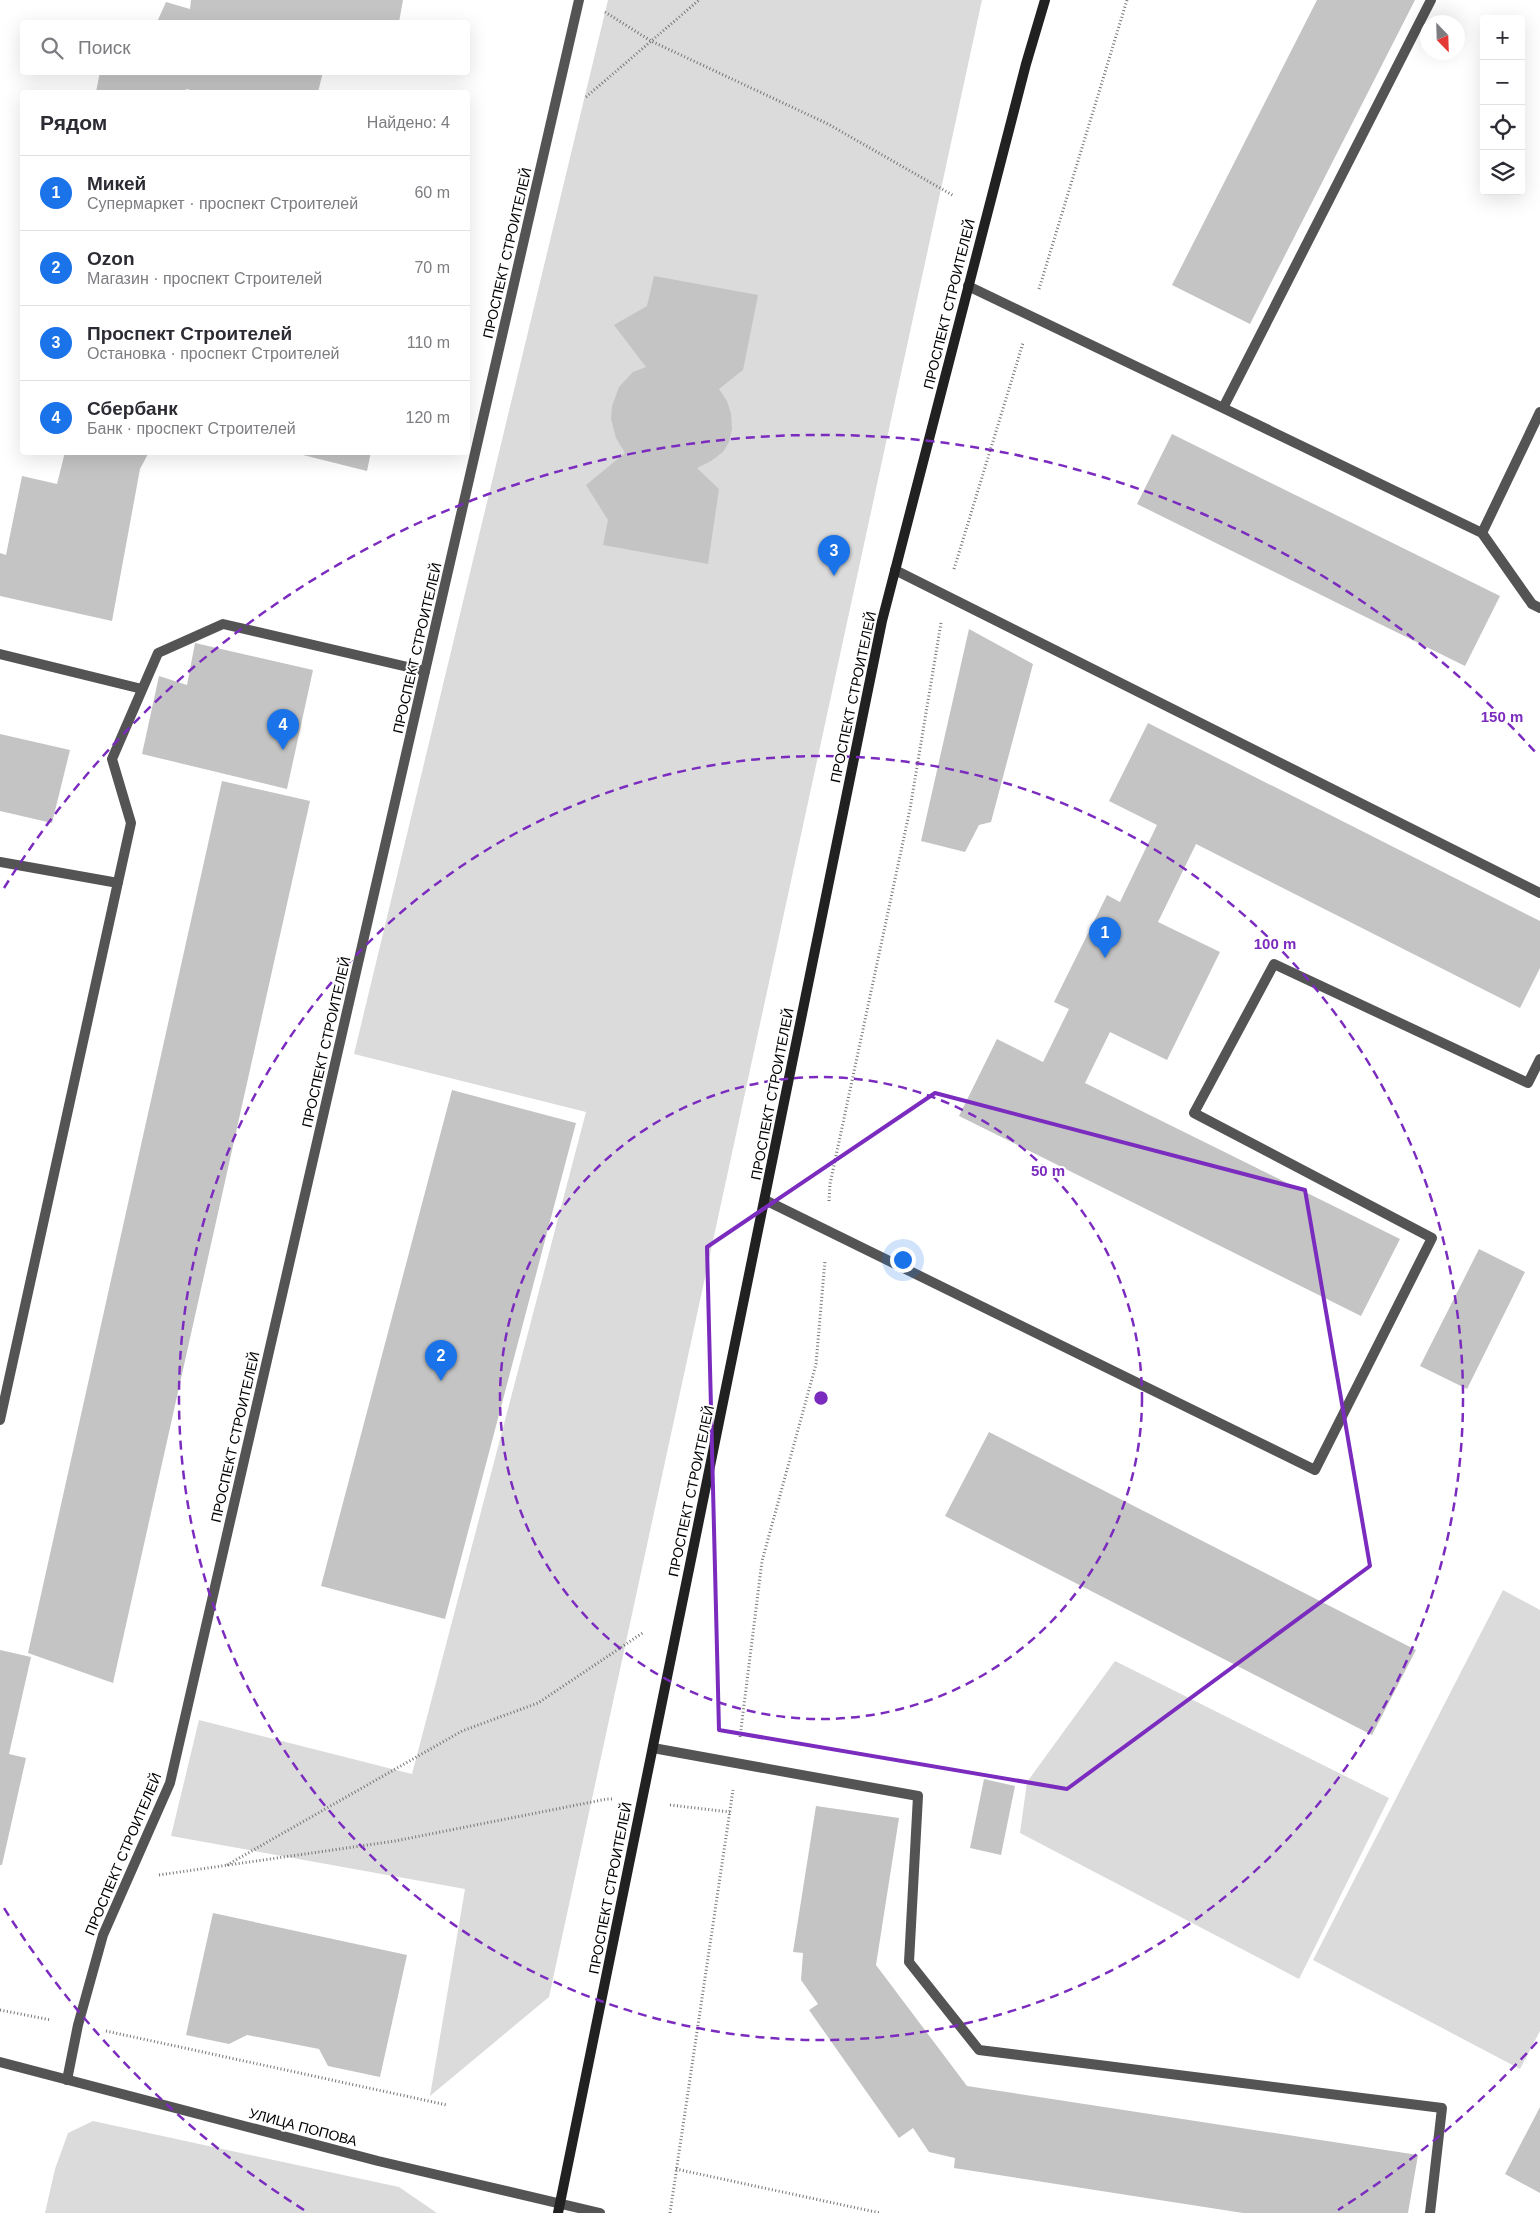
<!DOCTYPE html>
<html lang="ru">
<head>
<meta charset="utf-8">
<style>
	body { margin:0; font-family:Arial,sans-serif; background:#f7f7f7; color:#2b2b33 }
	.controls { position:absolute; right:15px; top:15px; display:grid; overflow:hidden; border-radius:5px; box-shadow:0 5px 20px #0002 }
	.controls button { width:45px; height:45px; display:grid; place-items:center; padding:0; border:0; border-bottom:1px solid #e1e1e2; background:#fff; color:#2b2b33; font:25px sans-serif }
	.compass { position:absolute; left:1420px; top:15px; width:45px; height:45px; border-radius:50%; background:#fff; box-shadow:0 5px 20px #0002; rotate:157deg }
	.you { position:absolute; left:902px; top:1259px; width:18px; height:18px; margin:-12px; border:4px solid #fff; border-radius:50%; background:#1a73e8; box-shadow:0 0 0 8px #1a73e833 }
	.badge { display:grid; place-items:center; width:32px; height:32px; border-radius:50%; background:#1a73e8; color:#fff; font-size:16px; font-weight:700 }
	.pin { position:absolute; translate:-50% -41px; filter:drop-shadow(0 1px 2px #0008) }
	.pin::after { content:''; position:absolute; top:26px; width:18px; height:15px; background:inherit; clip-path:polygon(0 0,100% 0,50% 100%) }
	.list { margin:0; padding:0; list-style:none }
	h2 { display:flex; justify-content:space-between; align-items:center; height:65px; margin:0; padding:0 20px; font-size:21px }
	h2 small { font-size:16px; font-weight:400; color:#7c7c81 }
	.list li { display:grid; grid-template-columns:32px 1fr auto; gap:15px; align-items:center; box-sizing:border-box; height:75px; padding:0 20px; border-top:1px solid #e1e1e2 }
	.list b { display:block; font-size:19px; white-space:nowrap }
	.list p { margin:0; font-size:16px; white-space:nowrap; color:#7c7c81 }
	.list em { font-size:16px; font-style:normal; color:#7c7c81 }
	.icon { flex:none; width:28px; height:28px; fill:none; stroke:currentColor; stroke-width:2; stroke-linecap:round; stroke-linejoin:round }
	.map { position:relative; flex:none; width:1540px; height:2213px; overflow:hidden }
	.search { position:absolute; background:#fff; box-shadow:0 5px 20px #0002; left:20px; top:20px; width:450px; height:55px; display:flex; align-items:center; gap:12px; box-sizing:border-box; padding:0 18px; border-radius:5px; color:#7c7c81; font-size:19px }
	.panel { position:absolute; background:#fff; box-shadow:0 5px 20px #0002; left:20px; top:90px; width:450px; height:365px; border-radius:5px }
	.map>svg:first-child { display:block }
</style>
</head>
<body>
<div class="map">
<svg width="1540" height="2213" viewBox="0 0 1540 2213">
	<rect width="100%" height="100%" fill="#fff"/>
	<path fill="#dbdbdb" d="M608 0H982L549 1997 430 2096 465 1889 171 1836 199 1720 412 1774 586 1112 354 1054Z
		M1503 1590 1540 1610V2031L1520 2069 1313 1960Z
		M1115 1661 1389 1798 1299 1979 1020 1833 1027 1782Z
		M93 2121 399 2187 437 2213H45L55 2169 68 2133Z"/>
	<path fill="#c4c4c4" d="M191 0H403L399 22H157L166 2 190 9Z
		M1317 0H1415L1250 324 1172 285Z
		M100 72H323L318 92H199L186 89 185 92H96Z
		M654 276 758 295 743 370 719 389 727 401 731 414 732 429 729 442 723 452 711 461 697 468 719 489 708 564 603 545 608 520 586 485 625 453 616 438 611 419 612 406 619 387 633 372 646 367 614 325 647 306Z
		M1172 434 1500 596 1465 666 1137 504Z
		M65 452H149L140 469 112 621 0 596V553L6 555 22 476 57 484Z
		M291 452H371L367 471Z
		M969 629 1033 664 991 822 979 825 965 852 921 841Z
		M195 643 313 670 287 789 142 754 159 676 187 685Z
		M1148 723 1540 921V968L1520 1008 1196 844 1158 922 1220 952 1167 1060 1110 1032 1085 1083 1400 1239 1361 1316 959 1116 997 1039 1043 1062 1069 1009 1054 1002 1107 895 1120 902 1157 825 1109 801Z
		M0 734 70 750 52 823 0 811Z
		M222 781 310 801 113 1683 28 1653Z
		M452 1090 576 1123 445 1619 321 1586Z
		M1479 1249 1525 1272 1467 1389 1420 1366Z
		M989 1432 1416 1650 1372 1735 945 1516Z
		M0 1650 31 1657 9 1754 26 1758 2 1865H0Z
		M984 1779 1015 1786 1001 1855 970 1848Z
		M816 1806 899 1818 876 1965 967 2086 1418 2155 1408 2213H1243L954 2168 955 2158 929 2152 913 2128 899 2138 809 2010 818 2004 801 1980 803 1953 793 1952Z
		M213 1913 407 1955 380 2077 328 2066 319 2049 247 2035 229 2044 186 2035Z
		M1540 2107V2193L1505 2174Z"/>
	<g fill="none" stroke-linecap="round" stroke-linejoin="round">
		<path stroke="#767676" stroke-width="3" stroke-dasharray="1 2.5" stroke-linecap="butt" d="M605 12 651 41 828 124 954 196
			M586 97 699 0
			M1039 289 1127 0
			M954 569 1023 343
			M829 1201 830 1184 910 809 941 623
			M740 1737 762 1561 816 1364 825 1260
			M670 1805 730 1812
			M227 1865 462 1731 538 1703 644 1632
			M159 1875 395 1841 607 1799H614
			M0 2010 51 2020
			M106 2031 447 2105
			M676 2169 880 2213
			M670 2213 733 1790"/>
		<path stroke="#545454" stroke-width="10" d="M1431 0 1223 408 1482 533 1540 412
			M968 286 1223 408
			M1482 533 1532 604 1540 608
			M895 570 1540 893
			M0 654 142 689
			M0 862 118 883
			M765 1200 1315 1470 1432 1238 1194 1113 1274 964 1528 1083 1540 1059
			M0 1420 131 823 112 759 158 653 223 624 425 671
			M653 1748 918 1796 909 1962 979 2050 1442 2108 1430 2213"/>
		<path stroke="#545454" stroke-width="10" d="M67 2080 78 2025 103 1935 170 1783 579 0"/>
		<path stroke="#545454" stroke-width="10" d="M0 2062 378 2161 600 2213"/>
		<path stroke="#212121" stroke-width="10" d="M558 2213 882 621 1026 64 1045 0"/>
	</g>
	<path fill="none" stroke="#7b2cbf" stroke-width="4" stroke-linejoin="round" d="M935 1093 1305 1190 1370 1566 1067 1789 719 1730 707 1247Z"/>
	<g fill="none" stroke="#7b2cbf" stroke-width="2.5" stroke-dasharray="9 6">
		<circle cx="821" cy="1398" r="321"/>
		<circle cx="821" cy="1398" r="642"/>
		<path d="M1537 2042A963 963 0 0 1 1338 2210M304 2210A963 963 0 0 1 4 1908M4 888A963 963 0 0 1 1537 754"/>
	</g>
	<g text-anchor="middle" stroke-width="4" stroke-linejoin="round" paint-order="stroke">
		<g font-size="14" fill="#000" stroke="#fff">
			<text transform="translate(507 253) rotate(-77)" y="5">ПРОСПЕКТ СТРОИТЕЛЕЙ</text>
			<text transform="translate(949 304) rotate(-76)" y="5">ПРОСПЕКТ СТРОИТЕЛЕЙ</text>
			<text transform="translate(417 648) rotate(-77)" y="5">ПРОСПЕКТ СТРОИТЕЛЕЙ</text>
			<text transform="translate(853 697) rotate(-78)" y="5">ПРОСПЕКТ СТРОИТЕЛЕЙ</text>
			<text transform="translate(326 1042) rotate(-77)" y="5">ПРОСПЕКТ СТРОИТЕЛЕЙ</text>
			<text transform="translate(772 1094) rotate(-79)" y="5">ПРОСПЕКТ СТРОИТЕЛЕЙ</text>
			<text transform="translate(235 1437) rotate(-77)" y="5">ПРОСПЕКТ СТРОИТЕЛЕЙ</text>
			<text transform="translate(691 1491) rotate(-78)" y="5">ПРОСПЕКТ СТРОИТЕЛЕЙ</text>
			<text transform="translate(123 1854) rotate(-67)" y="5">ПРОСПЕКТ СТРОИТЕЛЕЙ</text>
			<text transform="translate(610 1888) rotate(-79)" y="5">ПРОСПЕКТ СТРОИТЕЛЕЙ</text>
			<text transform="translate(303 2127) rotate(15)" y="5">УЛИЦА ПОПОВА</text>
		</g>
	</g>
	<circle cx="821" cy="1398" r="8" fill="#7b2cbf" stroke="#fff" stroke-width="2.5"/>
	<g font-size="15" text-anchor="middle" font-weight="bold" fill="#7b2cbf" stroke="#fff" stroke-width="4" stroke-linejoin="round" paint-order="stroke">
		<text x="1502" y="722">150 m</text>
		<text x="1275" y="949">100 m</text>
		<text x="1048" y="1176">50 m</text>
	</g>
</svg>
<div class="controls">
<button>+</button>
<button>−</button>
<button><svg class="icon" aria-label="locate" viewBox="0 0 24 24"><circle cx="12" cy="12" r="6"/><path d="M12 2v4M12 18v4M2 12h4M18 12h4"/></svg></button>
<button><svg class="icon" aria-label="layers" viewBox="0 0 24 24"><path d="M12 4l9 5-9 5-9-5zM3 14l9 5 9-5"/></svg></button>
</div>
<svg class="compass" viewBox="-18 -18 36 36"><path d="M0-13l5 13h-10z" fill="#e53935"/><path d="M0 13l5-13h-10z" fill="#7c7c81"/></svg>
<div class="you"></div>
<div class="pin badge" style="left:1105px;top:958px">1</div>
<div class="pin badge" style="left:441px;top:1381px">2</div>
<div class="pin badge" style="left:834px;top:576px">3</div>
<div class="pin badge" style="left:283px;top:750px">4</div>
<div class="search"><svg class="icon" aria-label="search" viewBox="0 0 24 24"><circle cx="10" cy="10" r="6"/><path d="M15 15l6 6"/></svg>Поиск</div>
<section class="panel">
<h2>Рядом<small>Найдено: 4</small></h2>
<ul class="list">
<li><span class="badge">1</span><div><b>Микей</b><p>Супермаркет · проспект Строителей</p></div><em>60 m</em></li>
<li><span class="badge">2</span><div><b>Ozon</b><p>Магазин · проспект Строителей</p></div><em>70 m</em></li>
<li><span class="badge">3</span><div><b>Проспект Строителей</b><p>Остановка · проспект Строителей</p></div><em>110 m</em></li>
<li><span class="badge">4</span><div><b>Сбербанк</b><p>Банк · проспект Строителей</p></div><em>120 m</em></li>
</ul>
</section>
</div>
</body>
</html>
